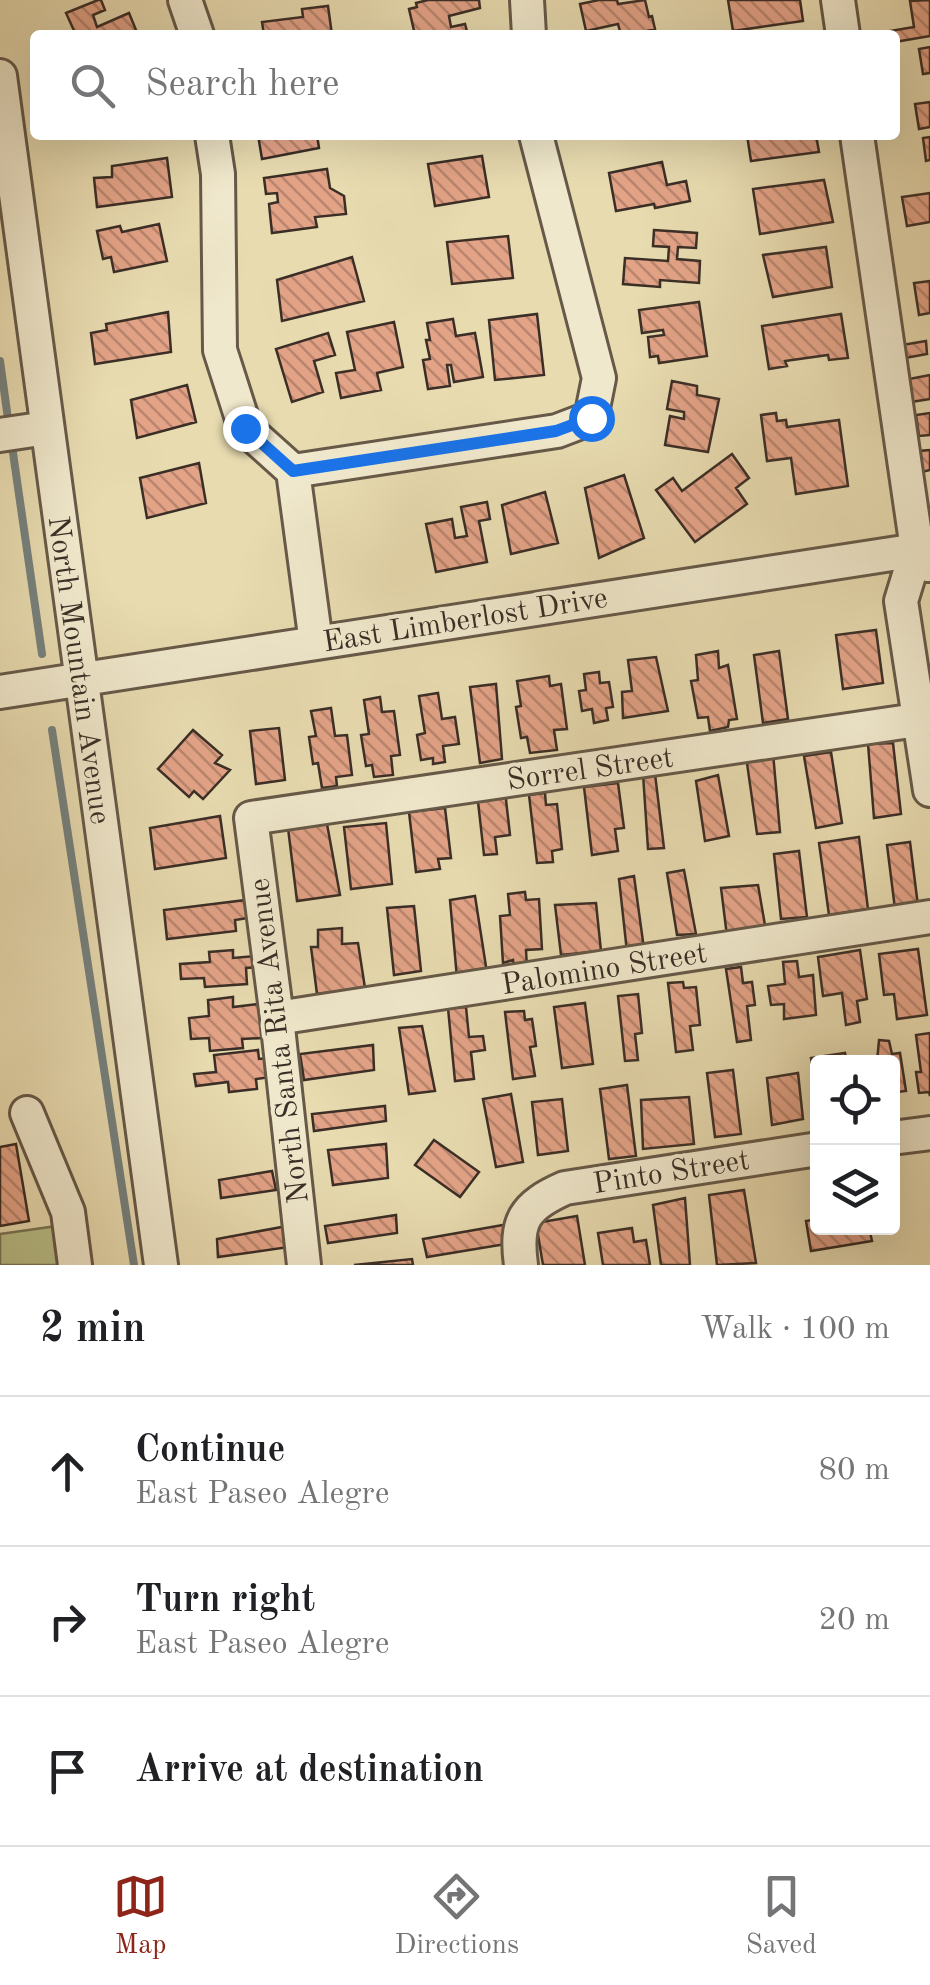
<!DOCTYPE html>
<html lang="en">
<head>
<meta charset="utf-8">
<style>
	body { margin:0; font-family:"Old Standard TT",serif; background:#f2f2f2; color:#202124 }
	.controls { position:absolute; right:30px; bottom:30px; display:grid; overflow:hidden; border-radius:10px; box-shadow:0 10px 40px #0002 }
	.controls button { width:90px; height:90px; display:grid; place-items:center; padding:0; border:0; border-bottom:2px solid #e0e0e0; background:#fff; color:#202124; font:50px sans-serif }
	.stop { position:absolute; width:30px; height:30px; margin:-22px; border:8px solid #1a73e8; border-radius:50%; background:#fff }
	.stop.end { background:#1a73e8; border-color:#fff; box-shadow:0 2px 10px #0008 }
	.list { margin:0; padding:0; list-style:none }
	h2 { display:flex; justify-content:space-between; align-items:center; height:130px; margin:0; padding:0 40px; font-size:42px }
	h2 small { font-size:32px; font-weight:400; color:#757577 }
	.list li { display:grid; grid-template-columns:65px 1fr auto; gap:30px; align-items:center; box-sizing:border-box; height:150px; padding:0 40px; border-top:2px solid #e0e0e0 }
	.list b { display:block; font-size:38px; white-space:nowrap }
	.list p { margin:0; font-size:32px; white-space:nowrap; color:#757577 }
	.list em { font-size:32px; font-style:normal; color:#757577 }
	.icon { flex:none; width:55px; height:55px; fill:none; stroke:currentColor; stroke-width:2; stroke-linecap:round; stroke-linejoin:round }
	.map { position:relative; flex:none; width:930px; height:1265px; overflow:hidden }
	.search { position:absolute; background:#fff; box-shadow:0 10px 40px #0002; left:30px; right:30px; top:30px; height:110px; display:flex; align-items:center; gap:25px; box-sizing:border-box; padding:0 35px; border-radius:10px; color:#757577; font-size:38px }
	.sheet { height:580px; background:#fff }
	nav { display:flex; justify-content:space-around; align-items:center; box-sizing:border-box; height:140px; border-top:2px solid #e0e0e0; background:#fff; font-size:28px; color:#757577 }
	nav a { display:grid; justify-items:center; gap:5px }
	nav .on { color:#8f2418 }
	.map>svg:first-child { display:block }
</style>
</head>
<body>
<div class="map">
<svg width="930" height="1265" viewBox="0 0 930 1265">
	<defs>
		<pattern id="building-back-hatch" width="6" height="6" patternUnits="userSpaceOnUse" patternTransform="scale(2.5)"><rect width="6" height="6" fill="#e3a387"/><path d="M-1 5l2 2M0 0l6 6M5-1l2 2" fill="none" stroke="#b9856e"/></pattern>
	</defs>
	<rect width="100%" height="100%" fill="#e8dbb0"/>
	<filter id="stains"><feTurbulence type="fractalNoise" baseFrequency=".002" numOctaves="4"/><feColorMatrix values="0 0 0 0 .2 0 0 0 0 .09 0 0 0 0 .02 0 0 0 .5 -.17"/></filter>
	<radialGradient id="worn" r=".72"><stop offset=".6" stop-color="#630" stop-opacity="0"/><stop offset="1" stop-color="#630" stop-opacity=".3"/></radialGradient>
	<path fill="#b9bf89" stroke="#7a7658" stroke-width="2.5" d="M57 1226 63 1265H0V1234Z"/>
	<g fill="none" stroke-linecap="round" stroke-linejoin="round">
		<path stroke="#75817e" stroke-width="8" d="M0 361 9 426
			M11 439 42 654
			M52 730 134 1265"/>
	</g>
	<path fill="url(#building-back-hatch)" stroke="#3a2e26" stroke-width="2.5" d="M98 0H101L105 10 93 15 97 27 129 13 138 35H76L66 13Z
		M428 0H479L480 8 449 16 451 27 465 24 468 35H415L409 9 417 7 416 3Z
		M599 0H617L618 4 645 0 649 17 652 16 655 29 647 31 648 35H621L618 24 586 31 580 4Z
		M728 0H800L803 21 733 31Z
		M930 0V36L895 42V35H890V31L914 27 910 1Z
		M328 6 332 35H264L262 22 303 17 302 9Z
		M930 47V73L923 74 919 49Z
		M930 102V127L919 129 915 104Z
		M258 135H317L319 148 262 159Z
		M747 135H816L819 152 751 161Z
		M930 137V160L926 161 923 138Z
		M482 156 489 197 435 206 428 164Z
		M167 158 172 197 97 207 94 178 112 177V166Z
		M662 162 667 185 686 181 690 201 655 208 654 204 616 211 609 173Z
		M327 169 330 188 344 196 346 214 315 217 317 227 272 233 269 204 278 202 277 193 266 194 264 178Z
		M824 180 833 222 760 234 753 189Z
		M930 193V222L907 226 902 197Z
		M159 224 167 261 114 272 111 257 103 259 97 231 120 226 122 232Z
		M654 230 697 233 696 248 678 247 677 259 700 261 699 283 660 280V287L623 284 625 258 668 261 669 247 653 246Z
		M508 236 513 278 452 284 447 242Z
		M826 247 832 287 773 297 763 255Z
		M352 257 364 301 282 321 277 280Z
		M930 281V313L919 315 914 283Z
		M699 302 707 356 659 363 658 356 650 357 648 337 664 335 663 330 642 333 639 310Z
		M168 312 171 352 95 364 91 333 107 330 106 324Z
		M537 314 544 375 495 380 489 320Z
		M841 314 848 358 829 360 828 355 785 361 787 366 769 369 762 326Z
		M453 319 456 336 475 333 483 377 454 382 451 365H447L450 386 428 389 423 360 430 359 426 340H430L427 323Z
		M394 322 403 367 377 373 381 390 341 398 336 373 355 370 347 332Z
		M328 333 335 355 314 361 323 392 292 402 276 349Z
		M926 341 927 354 905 358 902 345Z
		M930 375V399L911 402 909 379Z
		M672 381 697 386V395L719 399 708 452 665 445 670 416 684 419V412L667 409Z
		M187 385 196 422 137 438 131 400Z
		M776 413 777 421 786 420 787 427 839 420 848 486 796 494 791 458 767 461 761 415Z
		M930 413V435L919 436 916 415Z
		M930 450V470L922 472 919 451Z
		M732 454 749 478 736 488 747 504 695 542 656 490 673 478 682 491Z
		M199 463 206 503 147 518 140 478Z
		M624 475 644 538 599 558 585 488Z
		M545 492 558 543 511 554 502 505Z
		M487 502 490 519 479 521 487 562 436 572 426 524 452 519 455 538 467 536 461 507Z
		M876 630 883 683 843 689 836 635Z
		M718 651 719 668 728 665 737 719 729 720 728 727 710 731 708 717 698 718 691 681 698 680 696 655Z
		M779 651 788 719 763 723 754 655Z
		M656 657 668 711 623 718 622 692 632 691 628 660Z
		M599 672 600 683 609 682 613 707 606 708 608 720 594 723 592 709 582 711 579 691 586 690 584 674Z
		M549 676 550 686 561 684 567 729 554 730 557 750 530 753 527 737 521 738 516 707 521 706 517 681Z
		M496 684 502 759 480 763 470 687Z
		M438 693 442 719 455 717 459 744 443 746 445 762 433 764V758L421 760 417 735 425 733 419 696Z
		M380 697 382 712 394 711 400 755 391 756 393 775 374 777 372 765 366 766 361 735 369 734 364 700Z
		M331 708 335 736 347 735 352 775 336 777 337 786 322 788 318 763 313 764 309 737 316 736 311 711Z
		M279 728 285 780 256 784 250 731Z
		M193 730 222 755 215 763 230 770 203 799 194 791 189 797 158 769Z
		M893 743 901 814 874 818 868 744Z
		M831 752 842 823 816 828 804 756Z
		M773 753 780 832 757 834 746 756Z
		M643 774H655L664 848 648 849Z
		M718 775 729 836 705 841 696 781Z
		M618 783 624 828 615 829 618 851 592 855 584 787Z
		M505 791 510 835 495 837 497 854 484 855 477 793Z
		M545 793 546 805 557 804 562 849 552 851 553 862 537 863 529 795Z
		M445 808 451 858 438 859 440 869 416 872 409 812Z
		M220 816 226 858 155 869 150 828Z
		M386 823 392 884 351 889 344 827Z
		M327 824 340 895 297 901 288 828Z
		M859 837 868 909 829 915 819 843Z
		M910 842 918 906 895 909 887 845Z
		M799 851 807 917 781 919 774 854Z
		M684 870 696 934 677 935 667 873Z
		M634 876 644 949 627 952 619 879Z
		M758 885 766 931 727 936 721 888Z
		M525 892 526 900 539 899 542 949 526 950 527 968 514 969 513 960 503 963 500 916 510 915 508 894Z
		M475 896 487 973 457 978 450 900Z
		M246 900 248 918 235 920 236 931 167 939 164 910Z
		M596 903 601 951 561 955 555 905Z
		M414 906 421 971 394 975 387 908Z
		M342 928V944L358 943 365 988 317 994 311 947H318V930Z
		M918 949 927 1015 897 1019 894 994 884 995 879 954Z
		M233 950V958L257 956 258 967 246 968 247 984 205 987 204 978 181 979 180 964 210 962 209 952Z
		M860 950 867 999 857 1001 860 1022 846 1025 842 993 823 996 818 957Z
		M797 961 799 977 813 975 816 1015 784 1019V1004L771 1005 768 986 785 984 783 962Z
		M741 967 743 983 752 982 755 1005 747 1006 751 1040 737 1042 726 969Z
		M683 982 684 988 696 987 700 1025 690 1026 693 1050 676 1052 668 983Z
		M638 994 642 1033 635 1034 638 1060 625 1061 618 996Z
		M233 997V1007L259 1004 262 1038 242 1039 243 1048 210 1051 209 1038 191 1039 189 1018 209 1016 208 1000Z
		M585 1003 593 1064 562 1068 554 1007Z
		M466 1007 469 1037 483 1036 485 1050 471 1052 474 1079 455 1081 448 1008Z
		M524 1011 525 1020 532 1019 536 1046 530 1047 535 1076 513 1079 505 1012Z
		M422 1026 435 1091 409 1094 399 1028Z
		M930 1033V1096L929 1092 919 1093 916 1072H921L916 1035Z
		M879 1040 889 1041 892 1054 900 1053 906 1091 897 1092 898 1100 892 1101V1062H877Z
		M373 1045 374 1070 304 1080 300 1054Z
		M258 1050 259 1059 269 1058 271 1077 256 1079 257 1089 229 1092 228 1082 196 1086 194 1074 216 1072 214 1055Z
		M845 1053 847 1062H818V1106L811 1058Z
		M733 1070 741 1134 715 1137 707 1073Z
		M798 1073 803 1119 772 1125 767 1078Z
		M627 1085 636 1156 609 1159 600 1089Z
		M511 1094 523 1162 496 1167 483 1099Z
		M689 1097 694 1144 643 1149 641 1100Z
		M562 1099 568 1151 538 1155 532 1102Z
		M385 1106 386 1121 314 1131 312 1114Z
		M434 1140 479 1172 460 1197 415 1165Z
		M16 1144 29 1221 0 1226V1147Z
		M386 1144 388 1178 333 1185 328 1150Z
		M272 1171 276 1190 221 1198 219 1180Z
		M744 1190 756 1263 717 1265 709 1195Z
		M685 1198 690 1265H661L653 1205Z
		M396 1215 397 1233 328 1243 325 1226Z
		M577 1216 585 1265H543L536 1223Z
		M818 1219V1228H869L872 1241 811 1251 806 1221Z
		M503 1225 506 1244 427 1257 423 1239Z
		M287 1226 289 1247 218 1257 217 1239Z
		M632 1228 634 1242 646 1240 650 1265H603L598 1233Z
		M412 1259 413 1265H354Z"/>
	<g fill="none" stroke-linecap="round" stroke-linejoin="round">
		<defs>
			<path id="minor" d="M185 0 197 35
				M527 0 529 35
				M838 0 843 35
				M0 76 161 1265
				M212 135 218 174 220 350 245 428 293 471 557 431 591 418 599 378 536 135
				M857 135 917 549
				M0 435 47 428
				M293 471 316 643
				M928 565 917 549 901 601 930 790
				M0 692 930 548
				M277 1018 930 917
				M27 1113 68 1212 75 1265
				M892 1138 930 1133
				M304 1265 277 1018 251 818 930 718
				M521 1265C515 1221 524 1206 565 1188L818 1149"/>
		</defs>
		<use href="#minor" stroke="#665948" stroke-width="38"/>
		<use href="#minor" stroke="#f0e8cc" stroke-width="32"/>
	</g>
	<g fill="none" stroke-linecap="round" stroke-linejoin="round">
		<path stroke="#1a73e8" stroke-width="12" d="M245 428 293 471 556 431 591 418"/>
	</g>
	<g text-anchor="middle" stroke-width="8" stroke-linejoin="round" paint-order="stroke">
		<g font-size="30" fill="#3a2e26" stroke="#f0e8cc">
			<text transform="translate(465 619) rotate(-9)" y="10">East Limberlost Drive</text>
			<text transform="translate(80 670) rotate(82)" y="10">North Mountain Avenue</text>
			<text transform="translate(590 768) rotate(-8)" y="10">Sorrel Street</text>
			<text transform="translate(604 968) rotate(-9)" y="10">Palomino Street</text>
			<text transform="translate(278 1041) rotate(-97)" y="10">North Santa Rita Avenue</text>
			<text transform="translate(671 1171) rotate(-9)" y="10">Pinto Street</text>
		</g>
	</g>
	<rect width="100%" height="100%" filter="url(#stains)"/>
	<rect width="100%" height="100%" fill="url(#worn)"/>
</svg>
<div class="controls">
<button><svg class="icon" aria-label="locate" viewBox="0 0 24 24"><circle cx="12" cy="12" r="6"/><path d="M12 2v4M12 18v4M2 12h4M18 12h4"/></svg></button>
<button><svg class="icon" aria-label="layers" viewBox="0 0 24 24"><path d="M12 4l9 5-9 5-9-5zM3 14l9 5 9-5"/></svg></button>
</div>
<div class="stop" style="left:591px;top:418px"></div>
<div class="stop end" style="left:245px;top:428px"></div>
<div class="search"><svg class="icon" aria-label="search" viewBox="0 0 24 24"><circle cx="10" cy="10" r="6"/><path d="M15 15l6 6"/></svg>Search here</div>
</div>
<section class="sheet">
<h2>2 min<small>Walk · 100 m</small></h2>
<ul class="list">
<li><svg class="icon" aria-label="ahead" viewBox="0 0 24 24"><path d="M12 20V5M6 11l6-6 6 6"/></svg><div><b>Continue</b><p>East Paseo Alegre</p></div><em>80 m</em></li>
<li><svg class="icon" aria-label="right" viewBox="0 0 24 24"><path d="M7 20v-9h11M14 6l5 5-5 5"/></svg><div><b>Turn right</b><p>East Paseo Alegre</p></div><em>20 m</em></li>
<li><svg class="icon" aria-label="arrive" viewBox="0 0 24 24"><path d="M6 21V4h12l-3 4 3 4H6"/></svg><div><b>Arrive at destination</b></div></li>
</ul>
</section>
<nav>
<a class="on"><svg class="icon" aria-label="map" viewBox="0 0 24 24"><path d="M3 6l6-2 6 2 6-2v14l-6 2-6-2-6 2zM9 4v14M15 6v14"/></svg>Map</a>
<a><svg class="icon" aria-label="directions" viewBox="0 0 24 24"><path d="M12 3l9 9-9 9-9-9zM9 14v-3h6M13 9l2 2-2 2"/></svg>Directions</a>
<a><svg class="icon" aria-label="saved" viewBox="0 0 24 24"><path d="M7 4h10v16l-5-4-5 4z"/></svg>Saved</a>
</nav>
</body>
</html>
